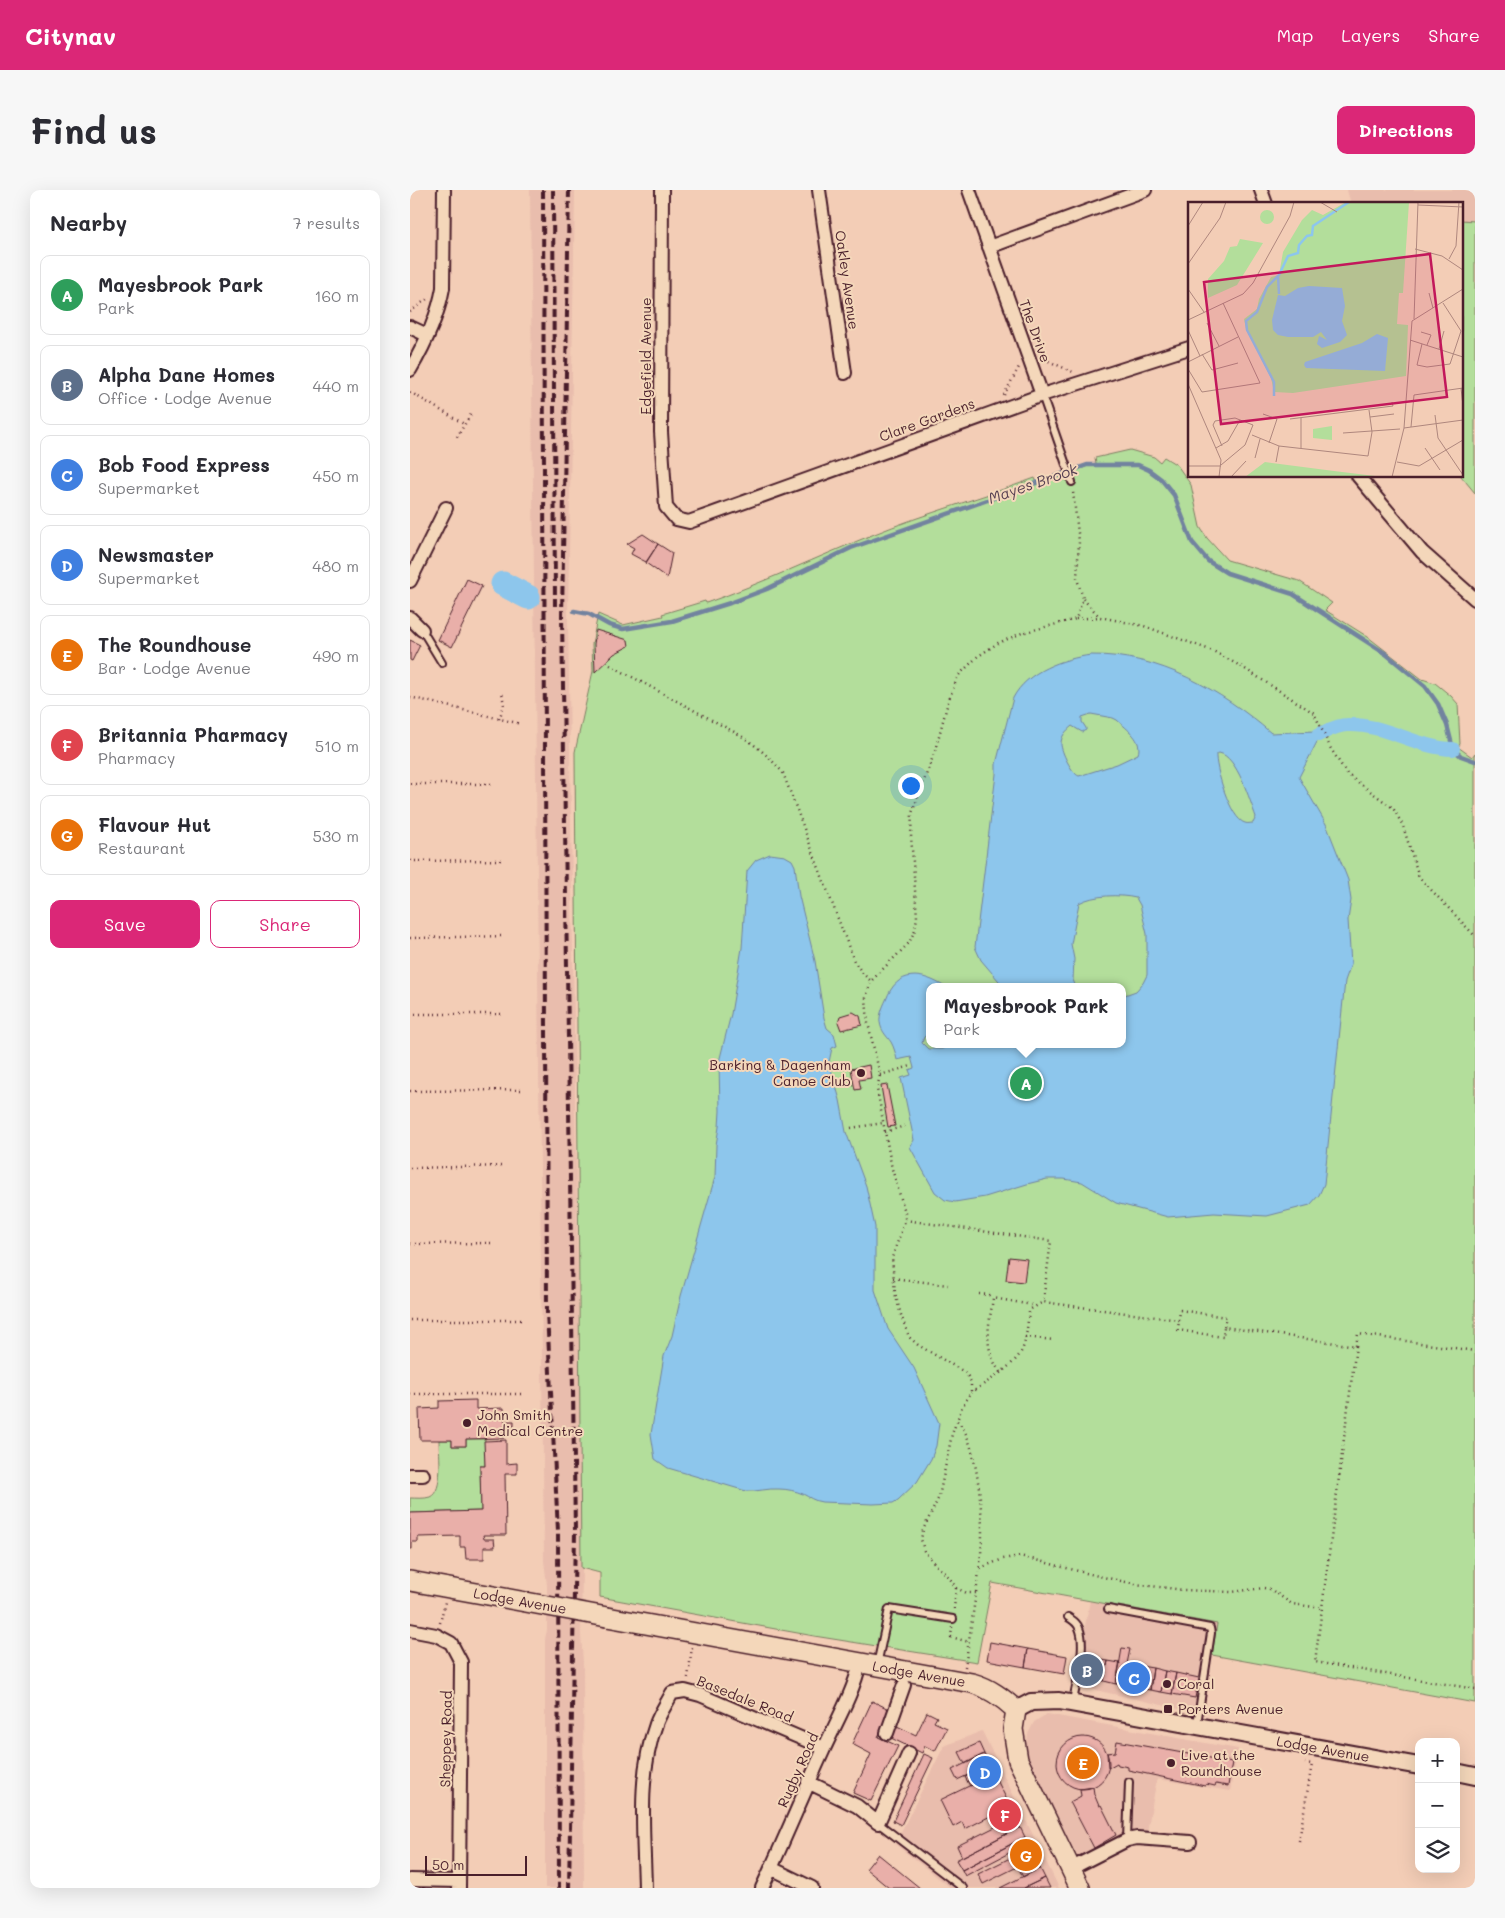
<!DOCTYPE html>
<html lang="en">
<head>
<meta charset="utf-8">
<style>
	body { margin:0; font-family:Mali,sans-serif; background:#f7f7f7; color:#2b2b33 }
	.controls { position:absolute; right:15px; bottom:15px; display:grid; overflow:hidden; border-radius:10px; box-shadow:0 5px 20px #0002 }
	.controls button { width:45px; height:45px; display:grid; place-items:center; padding:0; border:0; border-bottom:1px solid #e1e1e2; background:#fff; color:#2b2b33; font:25px sans-serif }
	.scale { position:absolute; left:15px; bottom:12px; width:102px; box-sizing:border-box; padding-left:5px; border:2px solid #4a1f2b; border-top:0; font-size:14px; line-height:18px; white-space:nowrap; color:#4a1f2b; -webkit-text-stroke:4px #f4d7ba; paint-order:stroke }
	.you { position:absolute; left:500px; top:595px; width:18px; height:18px; margin:-12px; border:4px solid #fff; border-radius:50%; background:#1a73e8; box-shadow:0 0 0 8px #1a73e833 }
	.badge { display:grid; place-items:center; width:32px; height:32px; border-radius:50%; background:#db2777; color:#fff; font-size:16px; font-weight:700 }
	.pin { position:absolute; translate:-50% -50%; border:2px solid #fff; box-shadow:0 1px 5px #0006 }
	.popup { position:absolute; left:516px; top:793px; width:200px; height:65px; box-sizing:border-box; display:grid; place-content:center; border-radius:10px; background:#fff; filter:drop-shadow(0 1px 4px #0005); font-size:16px; white-space:nowrap; color:#7c7c81 }
	.popup b { font-size:19px; color:#2b2b33 }
	.popup::after { content:''; position:absolute; left:50%; top:100%; margin-left:-10px; border:10px solid transparent; border-top-color:#fff }
	.list { margin:0; padding:0; list-style:none }
	h2 { display:flex; justify-content:space-between; align-items:center; height:65px; margin:0; padding:0 20px; font-size:21px }
	h2 small { font-size:16px; font-weight:400; color:#7c7c81 }
	.list li { display:grid; grid-template-columns:32px 1fr auto; gap:15px; align-items:center; box-sizing:border-box; height:80px; margin:0 10px 10px; padding:0 10px; border:1px solid #e1e1e2; border-radius:10px }
	.list b { display:block; font-size:19px; white-space:nowrap }
	.list p { margin:0; font-size:16px; white-space:nowrap; color:#7c7c81 }
	.list em { font-size:16px; font-style:normal; color:#7c7c81 }
	.actions { display:flex; gap:10px; padding:15px 20px }
	.actions a { flex:1; padding:11px 0; border:1px solid #db2777; border-radius:10px; text-align:center; font-size:18px; color:#db2777 }
	.actions .main { background:#db2777; color:#fff }
	.icon { flex:none; width:28px; height:28px; fill:none; stroke:currentColor; stroke-width:2; stroke-linecap:round; stroke-linejoin:round }
	.map { position:relative; flex:none; width:1065px; height:1698px; overflow:hidden; border-radius:10px }
	header { display:flex; align-items:center; gap:30px; box-sizing:border-box; height:70px; padding:0 25px; background:#db2777; color:#fff }
	header strong { font-size:24px }
	nav { display:flex; gap:28px; margin-inline-start:auto; font-size:18px }
	.intro { display:flex; align-items:center; justify-content:space-between; box-sizing:border-box; height:120px; padding:0 30px }
	h1 { margin:0; font-size:35px }
	.button { padding:12px 22px; border-radius:10px; background:#db2777; color:#fff; font-size:18px; font-weight:700 }
	main { display:flex; gap:30px; padding:0 30px }
	aside { flex:1; background:#fff; border-radius:10px; box-shadow:0 5px 20px #0002 }
	.map>svg:first-child { display:block }
</style>
</head>
<body>
<header>
<strong>Citynav</strong>
<nav><a>Map</a><a>Layers</a><a>Share</a></nav>
</header>
<div class="intro"><h1>Find us</h1><a class="button">Directions</a></div>
<main>
<aside>
<h2>Nearby<small>7 results</small></h2>
<ul class="list">
<li><span class="badge" style="background:#2e9e5b">A</span><div><b>Mayesbrook Park</b><p>Park</p></div><em>160 m</em></li>
<li><span class="badge" style="background:#5c6f8a">B</span><div><b>Alpha Dane Homes</b><p>Office · Lodge Avenue</p></div><em>440 m</em></li>
<li><span class="badge" style="background:#3f7fe0">C</span><div><b>Bob Food Express</b><p>Supermarket</p></div><em>450 m</em></li>
<li><span class="badge" style="background:#3f7fe0">D</span><div><b>Newsmaster</b><p>Supermarket</p></div><em>480 m</em></li>
<li><span class="badge" style="background:#e8710a">E</span><div><b>The Roundhouse</b><p>Bar · Lodge Avenue</p></div><em>490 m</em></li>
<li><span class="badge" style="background:#e0444e">F</span><div><b>Britannia Pharmacy</b><p>Pharmacy</p></div><em>510 m</em></li>
<li><span class="badge" style="background:#e8710a">G</span><div><b>Flavour Hut</b><p>Restaurant</p></div><em>530 m</em></li>
</ul>
<div class="actions"><a class="main">Save</a><a>Share</a></div>
</aside>
<div class="map">
<svg width="1065" height="1698" viewBox="0 0 1065 1698">
	<rect width="100%" height="100%" fill="#f3cdb6"/>
	<filter id="ink" filterUnits="userSpaceOnUse"><feTurbulence type="fractalNoise" baseFrequency=".02" numOctaves="2"/><feDisplacementMap in="SourceGraphic" scale="10" xChannelSelector="R" yChannelSelector="G"/><feConvolveMatrix kernelMatrix="1 2 1 2 8 2 1 2 1" color-interpolation-filters="sRGB"/></filter>
	<g filter="url(#ink)">
		<path fill="#e9bdad" d="M120 0H165L158 427 172 1378 171 1445 173 1472 174 1698H135V1449L137 1440V1395L134 1371Z
			M937 0H1065V303L1051 286V14H941Z
			M680 1411 807 1434 792 1524 663 1495Z
			M637 1524 828 1559 820 1601 747 1589 735 1652 725 1651 673 1676 619 1573 616 1556 618 1544 624 1532Z
			M572 1541 649 1698H541L485 1654 534 1556Z"/>
		<path fill="#b3de9b" stroke="#7e7e63" fill-rule="evenodd" d="M1051 30 1065 31V303L1051 286Z
			M720 260 744 267 750 272 754 267 767 275 781 295 790 337 797 348 817 370 889 391 922 413 915 420 958 447 1012 489 1025 493 1041 506 1048 514 1050 554 1048 557 1062 567 1065 563V1513L802 1465 807 1434 582 1393 567 1472 404 1446 190 1407V1383L171 1378 165 562 183 481 182 454 188 424 213 435 253 426 252 424 295 411 296 413C353 393 407 367 462 345 516 323 571 308 625 288L628 295 686 273 685 268ZM520 797H712V854H520Z
			M56 1249H75V1276H70L71 1321 0 1323V1308C6 1308 14 1309 20 1307 34 1301 29 1263 29 1250H42V1256H56Z"/>
		<path fill="#8dc6ec" stroke="#72839f" fill-rule="evenodd" d="M681 465C749 464 811 500 861 543L905 541 908 545V550L889 587 916 634 938 690 941 710 938 730 941 774 935 791 914 994 909 1005 900 1015 857 1026 804 1023 758 1027 706 1013 672 992 654 989H637L617 994 575 1007 545 1012 535 1010 525 1002 500 957 504 950 491 888 501 885 499 880 504 878 501 867 487 870C486 865 484 857 481 852 476 845 471 841 470 832 469 826 473 816 476 810 487 779 512 782 535 797H520V842L514 847 512 853 518 859H532L542 854H712V806L726 801 733 793 737 785V744L730 715 726 708C709 704 683 705 669 713L661 754 664 769 663 790 666 797H594L571 770 565 757 586 584V574L603 508C617 481 652 469 681 465ZM681 524 703 528 707 530C717 539 733 550 728 564L707 574 669 586C662 584 651 561 651 554 651 546 656 541 662 536L672 542 676 540V538L672 532V527ZM809 563C827 566 840 611 846 627L843 633C840 633 838 634 835 633 820 629 805 577 806 564Z
			M360 664 375 666 382 670 385 676 389 706 405 771 414 828 417 838 424 844 427 856 422 858 419 872 430 910 436 942 456 996 465 1037V1100L478 1139 504 1178 529 1233 526 1256 521 1269 507 1292 488 1310 483 1313 463 1314 412 1312C404 1311 399 1307 393 1304 386 1301 377 1299 369 1299 358 1298 347 1302 336 1301L258 1278 245 1269 241 1244 254 1166 262 1146 271 1106 305 987 306 955 309 937 310 921 309 872 321 824 332 758 337 681 346 670Z"/>
		<g fill="none" stroke-linecap="round" stroke-linejoin="round">
			<path stroke="#72839f" stroke-width="4.5" d="M164 421 179 424 199 435 213 439 262 431 320 413 357 399 441 358 677 275H728L739 280 751 289 764 305 782 352 798 371 817 383 883 404 976 464 1015 496 1028 514 1037 535 1043 559 1051 566 1065 571"/>
			<path stroke="#8dc6ec" stroke-width="14" d="M908 545C917 541 927 535 937 535 974 533 1006 558 1043 559"/>
			<path stroke="#8dc6ec" stroke-width="25" d="M93 394 118 407"/>
		</g>
		<path fill="#e9afa9" stroke="#4a1f2b" d="M233 344 248 354 236 372 221 364 224 358 217 354Z
			M248 354 262 363 257 388 236 373Z
			M57 389 72 396 42 457 28 450Z
			M186 440 218 450 219 456 204 464 185 482 184 454Z
			M0 450 10 455 2 471 0 470Z
			M443 822 450 826 452 835 431 840 428 832 430 826Z
			M459 875 461 888 449 890 451 899 445 900 441 879Z
			M477 895 485 936 478 937 471 896Z
			M599 1067 617 1069 614 1092 596 1090Z
			M66 1210V1219L94 1218V1231H104V1236H94V1248L56 1249V1256H42V1250H10L9 1219 29 1218V1211Z
			M96 1250V1274L107 1273V1284H95L96 1345H73L74 1349H84L85 1357H74V1369H56L55 1357H50V1346L8 1347V1352H2V1359H0V1323L71 1321 70 1276H75L74 1251Z
			M580 1452 618 1459 615 1477 577 1470Z
			M712 1458 720 1459 717 1474 721 1475 717 1496 706 1494Z
			M618 1459 657 1466 654 1484 615 1477Z
			M673 1467 686 1469 682 1489 670 1487Z
			M686 1469 698 1471 694 1491 682 1489Z
			M698 1471 710 1473 706 1494 694 1491Z
			M721 1475 730 1476 727 1498 717 1496Z
			M730 1476 743 1478 740 1500 727 1498Z
			M743 1478 755 1481 751 1502 740 1500Z
			M755 1481 766 1483 762 1504 751 1502Z
			M766 1483 789 1488 785 1508 762 1504Z
			M462 1511 481 1520 468 1547 488 1556 461 1611 443 1603 461 1564 442 1554Z
			M517 1522 527 1527 524 1532 537 1538 525 1561 515 1556 512 1563 481 1548 487 1536 506 1545Z
			M647 1573a26 26 0 1 1 52 0a26 26 0 1 1-52 0Z
			M707 1551 822 1572 818 1596 806 1594 805 1596 796 1594 795 1596 718 1580V1577L708 1575 707 1573 698 1578 697 1563 705 1562Z
			M569 1553 574 1564 555 1574 549 1562Z
			M514 1564 523 1568 491 1635 483 1631Z
			M574 1564 580 1575 547 1590 542 1580Z
			M580 1575 584 1584 560 1596 555 1587Z
			M584 1584 600 1616 555 1639 552 1632 543 1637 530 1610Z
			M683 1597 684 1604 689 1616 691 1615 706 1645 684 1658 660 1612 671 1606 670 1599Z
			M600 1616 605 1627 588 1635 583 1625Z
			M605 1627 610 1637 552 1667 547 1656Z
			M610 1637 615 1647 552 1680 546 1670Z
			M615 1647 620 1658 603 1666 601 1662 555 1686 552 1680Z
			M620 1658 625 1668 573 1694 568 1684Z
			M468 1664 510 1698H479L456 1679Z
			M625 1668 630 1678 613 1687 608 1677Z
			M630 1678 635 1688 614 1698H590Z
			M635 1688 640 1698H614Z"/>
		<g fill="none" stroke-linecap="round" stroke-linejoin="round">
			<defs>
				<path id="lane" d="M632 205 662 292
					M12 440 32 473
					M698 1419 800 1438 801 1443 787 1534
					M658 1427C662 1430 667 1432 669 1438 677 1456 666 1492 663 1512
					M467 1475 479 1419 543 1429
					M468 1633 553 1698
					M717 1650 719 1592"/>
				<path id="street" d="M252 0 251 242 256 317 266 329 279 332 632 205 779 158
					M409 0 435 183
					M559 0 632 205
					M851 0 856 14
					M579 57 735 0
					M0 137 17 145
					M0 180C14 156 28 126 33 98L34 0
					M948 286 1012 362 1065 409
					M0 391 36 318
					M0 428 12 440
					M0 1285H13
					M0 1440 26 1445 41 1453 51 1472 49 1698
					M477 1543 494 1495
					M398 1592 447 1616 468 1633 499 1563
					M361 1678 402 1698
					M660 1679 717 1650 727 1648 780 1652
					M0 1690 49 1691
					M235 1698C234 1644 227 1586 246 1534 250 1523 257 1513 262 1503L275 1501 290 1505 414 1558
					M352 1698C373 1653 392 1607 413 1561 426 1532 443 1504 450 1473"/>
				<path id="secondary" d="M606 1520 621 1512 649 1511 1009 1576
					M1046 1582 1065 1586"/>
				<path id="primary" d="M0 1391 78 1405
					M197 1427 562 1493C580 1498 593 1508 606 1520L603 1539 608 1570 670 1698"/>
			</defs>
			<use href="#lane" stroke="#4a1f2b" stroke-width="10"/>
			<use href="#street" stroke="#4a1f2b" stroke-width="16"/>
			<use href="#secondary" stroke="#4a1f2b" stroke-width="20"/>
			<use href="#primary" stroke="#4a1f2b" stroke-width="22"/>
			<path stroke="#4a1f2b" stroke-width="2.5" stroke-dasharray="1 4" stroke-linecap="butt" d="M0 122 17 109
				M634 169 663 182
				M0 202 54 234
				M594 205 609 177
				M47 247 61 224
				M673 409 690 427 734 436 803 461 832 477 904 523 921 559 937 584 983 618 993 636 1009 687 1065 746
				M666 429 690 427
				M200 475 328 544C346 555 360 567 373 583L444 771 453 784 461 791
				M0 507 111 534
				M89 529 94 516 92 502
				M0 594H81
				M0 671 93 670
				M0 748 94 746
				M0 824H94
				M470 885 501 876
				M0 901 112 900
				M441 938 473 933
				M475 942 498 935
				M0 978 94 976
				M495 1030 641 1051 633 1112
				M0 1054 81 1053
				M483 1088 538 1095
				M569 1104 579 1105 583 1108
				M0 1130H112
				M769 1130 770 1120 816 1127 814 1137
				M615 1147 644 1150
				M946 1156 905 1472 1065 1499
				M590 1182C572 1156 579 1137 583 1108L622 1115 623 1117
				M561 1203C576 1192 602 1178 611 1162 617 1151 617 1135 619 1122L621 1119 633 1112 769 1130 768 1140 813 1147 814 1137 946 1156 948 1144 1065 1161
				M0 1204H113
				M547 1231C566 1247 572 1316 572 1342 572 1362 569 1383 566 1403
				M570 1378 593 1369 610 1366 684 1385 725 1394 774 1400 822 1402 854 1398 860 1399 882 1414 912 1418
				M544 1419 546 1398
				M30 1433 35 1412
				M542 1437 541 1447 559 1452
				M555 1477 566 1403H557L546 1398 539 1387 526 1375 514 1361 511 1349 513 1340 529 1307 542 1244 552 1217 561 1203V1192L556 1183 508 1155 499 1147 491 1125 485 1103 482 1068 495 1030V1022L482 979 467 899 470 885 458 833 456 808 461 791 499 753 505 740 507 727 501 645 502 623 525 561 538 512 548 486 567 467 588 453 612 443 666 429 673 408 667 389 669 351 663 302
				M278 1488 282 1457
				M889 1651 902 1574 895 1573"/>
			<use href="#lane" stroke="#f4d7ba" stroke-width="6"/>
			<use href="#street" stroke="#f4d7ba" stroke-width="12"/>
			<use href="#secondary" stroke="#f4d7ba" stroke-width="16"/>
			<use href="#primary" stroke="#f4d7ba" stroke-width="19"/>
			<path stroke="#4a1f2b" stroke-width="4" stroke-dasharray="8 4" stroke-linecap="butt" d="M133 0 137 1123 148 1341 149 1698
				M143 0 145 418
				M159 0 152 426 165 1341 159 1698"/>
			<defs>
				<path id="primary-bridge" d="M78 1405 197 1427"/>
			</defs>
			<use href="#primary-bridge" stroke="#4a1f2b" stroke-width="22" stroke-linecap="butt"/>
			<use href="#primary-bridge" stroke="#f4d7ba" stroke-width="19"/>
		</g>
	</g>
	<g fill="#4a1f2b" stroke="#f4d7ba" stroke-width="2">
		<circle cx="451" cy="883" r="5"/>
		<circle cx="57" cy="1233" r="5"/>
		<circle cx="757" cy="1494" r="5"/>
		<rect x="753" y="1514" width="10" height="10" rx="2.5"/>
		<circle cx="761" cy="1573" r="5"/>
	</g>
	<g text-anchor="middle" stroke-width="4" stroke-linejoin="round" paint-order="stroke">
		<g font-size="14" fill="#4a1f2b" stroke="#f4d7ba">
			<text transform="translate(437 90) rotate(82)" y="5">Oakley Avenue</text>
			<text transform="translate(625 141) rotate(70)" y="5">The Drive</text>
			<text transform="translate(236 166) rotate(-90)" y="5">Edgefield Avenue</text>
			<text transform="translate(517 230) rotate(-20)" y="5">Clare Gardens</text>
			<text transform="translate(110 1411) rotate(10)" y="5">Lodge Avenue</text>
			<text transform="translate(509 1484) rotate(10)" y="5">Lodge Avenue</text>
			<text transform="translate(335 1509) rotate(22)" y="5">Basedale Road</text>
			<text transform="translate(36 1549) rotate(-89)" y="5">Sheppey Road</text>
			<text transform="translate(913 1559) rotate(10)" y="5">Lodge Avenue</text>
			<text transform="translate(388 1580) rotate(-66)" y="5">Rugby Road</text>
		</g>
		<g font-size="14" fill="#4a1f2b" stroke="#f4d7ba" text-anchor="start">
			<text x="441" y="880" text-anchor="end">Barking &amp; Dagenham<tspan x="441" dy="16">Canoe Club</tspan></text>
			<text x="67" y="1230">John Smith<tspan x="67" dy="16">Medical Centre</tspan></text>
			<text x="767" y="1499">Coral</text>
			<text x="768" y="1524">Porters Avenue</text>
			<text x="771" y="1570">Live at the<tspan x="771" dy="16">Roundhouse</tspan></text>
		</g>
		<g font-size="15" font-style="italic" fill="#574052" stroke="#f4d7ba">
			<text transform="translate(623 294) rotate(-19)" y="5">Mayes Brook</text>
		</g>
	</g>
	<g transform="translate(778 12)">
		<rect width="275" height="275" fill="#f3cdb6"/>
		<path d="M158 0H221L215 91H211L209 122 220 123 218 174 105 191 86 190 83 176 58 127 56 117 69 107 71 97 83 75 91 73 95 50 114 18 124 8 135 13ZM72 15a7 7 0 1 1 14 0a7 7 0 1 1-14 0ZM52 37 75 41 49 83 20 96V77L36 59 42 45 49 44ZM144 224V238L125 236V227ZM77 260 146 269 187 274 57 275Z" fill="#b3de9b"/>
		<path d="M121 84 154 86 157 104 154 119 159 133 152 140 134 146 129 142 131 134 139 138 133 130 125 135H100L90 133 85 128 84 118 90 93 97 94 110 86ZM189 132 200 136 197 169 118 166 116 163 117 160 174 141Z" fill="#8dc6ec"/>
		<path fill="none" stroke="#8dc6ec" stroke-width="2.5" d="M90 74 91 92M86 194V180L59 128 58 119 69 110 79 85 91 73 100 54 110 51 111 43 119 34 124 33 125 24 161 0"/>
		<path fill="none" stroke="#af877e" stroke-width="1" d="M132 0 149 10M230 3 275 5M0 24 15 0M227 47 254 54 275 68M261 57 268 44 271 0M0 62 32 16 38 0M0 87 16 110M241 91 245 106M226 117 230 0M0 118 55 92 65 81 102 14 106 0M19 121 31 144M0 128 12 154M233 130 243 133 239 143M222 138 275 155M234 142 229 163 239 165 262 162 273 129 255 101M251 147 256 129M14 152 24 168 50 161M0 160 50 135M0 167 14 190 72 181 35 101M0 182 33 258 31 275M273 186 275 204M75 212 89 217 81 241M247 213 250 236 275 273M182 215 206 212M113 216V246M102 217 205 204 204 200M223 225 226 193 275 186M216 226 275 218M155 231 212 227M64 233 91 244 180 254 184 230 181 208M28 246 40 239 52 218M237 246 252 268M67 256 72 237M88 260 91 244M209 260 231 264M33 263 57 243 65 223 47 216 27 219 25 223 34 244M0 264H33M231 264 275 238M43 275 58 259M204 275 216 226 224 119 275 87"/>
		<path fill="#c2185b" fill-opacity="0.15" stroke="#c2185b" stroke-width="2.5" d="M242 52 259 195 33 222 16 80Z"/>
		<rect width="275" height="275" fill="none" stroke="#4a1f2b" stroke-width="2.5"/>
	</g>
</svg>
<div class="controls">
<button>+</button>
<button>−</button>
<button><svg class="icon" aria-label="layers" viewBox="0 0 24 24"><path d="M12 4l9 5-9 5-9-5zM3 14l9 5 9-5"/></svg></button>
</div>
<div class="scale">50 m</div>
<div class="you"></div>
<div class="pin badge" style="left:616px;top:893px;background:#2e9e5b">A</div>
<div class="popup"><b>Mayesbrook Park</b>Park</div>
<div class="pin badge" style="left:677px;top:1480px;background:#5c6f8a">B</div>
<div class="pin badge" style="left:724px;top:1488px;background:#3f7fe0">C</div>
<div class="pin badge" style="left:575px;top:1582px;background:#3f7fe0">D</div>
<div class="pin badge" style="left:673px;top:1573px;background:#e8710a">E</div>
<div class="pin badge" style="left:595px;top:1625px;background:#e0444e">F</div>
<div class="pin badge" style="left:616px;top:1665px;background:#e8710a">G</div>
</div>
</main>
</body>
</html>
